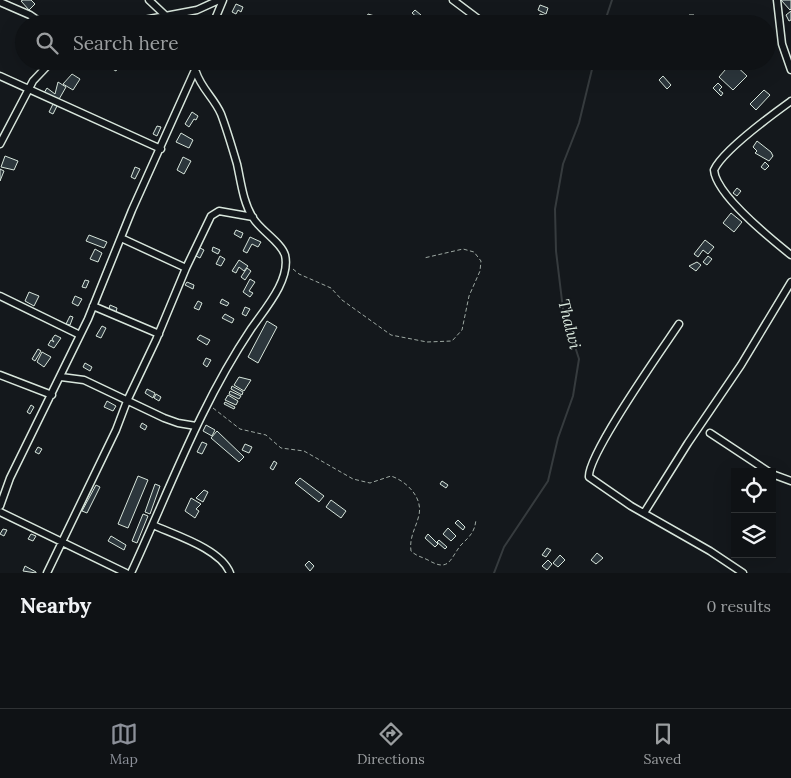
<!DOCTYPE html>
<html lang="en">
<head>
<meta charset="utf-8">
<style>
	body { margin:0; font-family:Lora,serif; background:#1d2022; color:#f1f3f6 }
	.controls { position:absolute; right:15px; bottom:15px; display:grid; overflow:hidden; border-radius:0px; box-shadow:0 5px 20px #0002 }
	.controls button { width:45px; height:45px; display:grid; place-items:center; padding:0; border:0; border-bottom:1px solid #2f3234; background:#0f1215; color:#f1f3f6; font:25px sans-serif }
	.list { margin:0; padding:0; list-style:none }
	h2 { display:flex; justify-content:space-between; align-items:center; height:65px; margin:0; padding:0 20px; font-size:21px }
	h2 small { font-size:16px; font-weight:400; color:#9b9ea0 }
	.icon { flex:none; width:28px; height:28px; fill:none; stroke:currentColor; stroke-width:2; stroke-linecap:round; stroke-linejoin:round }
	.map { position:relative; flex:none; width:791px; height:573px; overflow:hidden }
	.search { position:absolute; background:#0f1215; box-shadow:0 5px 20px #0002; left:15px; right:15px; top:15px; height:55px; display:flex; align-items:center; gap:12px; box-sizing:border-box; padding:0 18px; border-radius:28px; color:#9b9ea0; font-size:19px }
	.sheet { height:135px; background:#0f1215 }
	nav { display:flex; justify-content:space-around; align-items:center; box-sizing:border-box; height:70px; border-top:1px solid #2f3234; background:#0f1215; font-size:14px; color:#9b9ea0 }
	nav a { display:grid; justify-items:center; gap:2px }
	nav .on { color:#8c9099 }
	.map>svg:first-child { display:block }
</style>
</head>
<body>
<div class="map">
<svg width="791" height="573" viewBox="0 0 791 573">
	<rect width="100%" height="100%" fill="#14181c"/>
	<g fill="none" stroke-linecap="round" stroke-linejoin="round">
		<path stroke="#363b3e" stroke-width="2" d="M604 24 612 0
			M494 573 504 547 548 481 558 438 573 396 579 359 563 309 556 251 555 209 563 164 579 123 594 61"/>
	</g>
	<path fill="#2c363c" stroke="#d8e6dc" d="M23 0H31L35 4 29 10 21 1Z
		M781 0H791V9L790 10Z
		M236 4 243 7 241 12 238 10 236 14 232 12Z
		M540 5 548 8 546 14 538 10Z
		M415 10 421 15 418 18 412 13Z
		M791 11V20L789 21 786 15Z
		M368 14 378 17 376 22 366 19Z
		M540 14 547 16 546 20 539 19Z
		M689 15H694L695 22H689Z
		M229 19 237 22 236 24H227Z
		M88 61H107L102 68 98 65 96 68 87 63Z
		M647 61H656L650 67Z
		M732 62 747 76 733 90 719 77Z
		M111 63 118 67 116 71 109 67Z
		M72 74 80 79 73 90 63 84Z
		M663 76 671 85 667 89 659 80Z
		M58 82 66 87 58 101 44 93 47 88 55 94Z
		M718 83 722 87 719 90 723 93 721 96 713 88Z
		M764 90 770 95 756 110 750 104Z
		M53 104 57 106 53 114 49 112Z
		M192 112 198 116 196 120 194 119 189 127 185 124Z
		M157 126 161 127 157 136 153 134Z
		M181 133 193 140 189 148 176 142Z
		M757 141 771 152 773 156 769 161 755 153 757 151 753 147Z
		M5 156 18 161 14 170 1 167Z
		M183 157 191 161 184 174 177 170Z
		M765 162 769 166 765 170 761 167Z
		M135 167 140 169 135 179 131 177Z
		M0 169 4 171 0 181Z
		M737 188 741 191 737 196 733 193Z
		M731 213 742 222 734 232 723 223Z
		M236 230 243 233 241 238 234 234Z
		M89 235 107 242 104 248 86 241Z
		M250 237 261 242 258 247 252 244 247 253 243 251Z
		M705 240 714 247 708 254 703 250 698 257 694 254Z
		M213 247 220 250 218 254 212 251Z
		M200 248 204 250 200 258 196 256Z
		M95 249 102 253 98 262 90 259Z
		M220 256 225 259 221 266 216 264Z
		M708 256 712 259 707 265 703 262Z
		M239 260 248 266 244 271 239 267 236 273 232 271Z
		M697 262 701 265 696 271 689 266Z
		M247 268 251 271 245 280 241 277Z
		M250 279 255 282 249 291 253 293 250 297 243 292Z
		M85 280 89 281 86 288 82 287Z
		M187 282 194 285 193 289 185 285Z
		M29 292 39 296 34 306 25 301Z
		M75 296 82 299 78 306 72 303Z
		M222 299 229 303 227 306 220 303Z
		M198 301 202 303 199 310 194 308Z
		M110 305 117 308 116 312 109 309Z
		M245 307 250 309 246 316 242 314Z
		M225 314 234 319 232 323 222 318Z
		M70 316 73 317 70 325 66 324Z
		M267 321 277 327 258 363 248 357Z
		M102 326 106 328 101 338 96 336Z
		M55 335 61 338 54 348 48 345 51 340 54 342 52 339Z
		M200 335 210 340 207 345 197 339Z
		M38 349 41 351 35 361 32 359Z
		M42 352 51 357 44 367 37 362Z
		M206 358 211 360 207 367 203 364Z
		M85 363 92 367 90 371 83 367Z
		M239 377 251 380 244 391 234 385Z
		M232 386 243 392 242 395 231 389Z
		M147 389 155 393 153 398 145 393Z
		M230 391 241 396 239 399 229 394Z
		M156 394 161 397 159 401 154 398Z
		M228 395 238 401 236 405 225 400Z
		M107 401 116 406 113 411 104 407Z
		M225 402 235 407 234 409 224 404Z
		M31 405 34 407 30 414 27 412Z
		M142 423 147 426 145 430 140 427Z
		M206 425 215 430 212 436 203 431Z
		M217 431 244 457 239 462 211 438Z
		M202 442 207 444 202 454 197 452Z
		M245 444 252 447 249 453 242 450Z
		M38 447 42 449 39 454 35 452Z
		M274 461 277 463 273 470 270 468Z
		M138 476 148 480 128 528 118 524Z
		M300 478 324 496 319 502 295 483Z
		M442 481 448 485 446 488 440 484Z
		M155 484 160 486 150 514 145 512Z
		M96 485 100 487 87 513 82 511Z
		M204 490 208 492 203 502 196 498Z
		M191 498 201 504 196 509 199 511 195 518 185 511Z
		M331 500 346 511 341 518 326 507Z
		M143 514 148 516 137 543 132 541Z
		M458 520 465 527 463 530 455 523Z
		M448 528 456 536 451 541 443 534Z
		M3 529 7 530 4 536 0 534Z
		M31 534 36 536 33 541 28 539Z
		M428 534 438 544 435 547 425 538Z
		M111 536 126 545 124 550 108 541Z
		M439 540 447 547 445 549 437 542Z
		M547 548 551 550 546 557 542 555Z
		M597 553 603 558 596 564 591 560Z
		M560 555 565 560 558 567 553 563Z
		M548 560 552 564 547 570 542 566Z
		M309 561 314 566 310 571 305 565Z
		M25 566 36 572V573L23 571Z"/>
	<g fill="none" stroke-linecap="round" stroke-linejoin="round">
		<defs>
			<path id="minor" d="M149 0 166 16
				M453 0 485 24
				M777 0 782 44 791 70
				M0 2 30 15 43 24
				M123 24 197 10 219 0
				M213 24 223 0
				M0 76 161 149
				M791 101C773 114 723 150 714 170 716 195 771 239 791 255
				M0 144 33 81 52 61
				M121 238 186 268
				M0 296 80 335
				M93 306 159 334
				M679 324C663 348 587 455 589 477L631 506 710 551 743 573
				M0 375 52 395
				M61 377 84 380 164 418 178 423 196 426
				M710 433 769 472
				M772 474 791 481
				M0 506 10 478 88 319 132 210 199 61
				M0 512 126 573
				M644 513 688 443 741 365 791 282
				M153 525C175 535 221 549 230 573
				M47 573 116 430 127 401 156 340 186 268 211 216 219 211 253 217
				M131 573C169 491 200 405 251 329 264 310 291 280 285 255 281 242 261 231 253 218 243 202 241 182 237 164 232 147 227 130 221 114 214 98 201 88 196 72"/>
		</defs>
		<use href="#minor" stroke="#d8e6dc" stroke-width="9"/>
		<path stroke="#9da8a2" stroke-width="1" stroke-dasharray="4 2.5" stroke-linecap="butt" d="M293 269 299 274 331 288 342 300 391 335 427 342 452 341 462 330 469 296 480 271 481 261 474 252 463 249 424 258
			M213 408 240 429 266 435 281 448 304 451 353 479 370 483 391 476C406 481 423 497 419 515 416 528 409 537 411 551 416 556 422 557 428 560 450 573 450 558 461 545 470 536 475 532 476 519"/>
		<use href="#minor" stroke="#14181c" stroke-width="6"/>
	</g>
	<g text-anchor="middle" stroke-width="4" stroke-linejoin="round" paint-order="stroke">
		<g font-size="16" font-style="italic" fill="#d8e6dc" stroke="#14181c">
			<text transform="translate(570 324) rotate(76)" y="6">Thalwi</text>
		</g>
	</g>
</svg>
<div class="controls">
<button><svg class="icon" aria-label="locate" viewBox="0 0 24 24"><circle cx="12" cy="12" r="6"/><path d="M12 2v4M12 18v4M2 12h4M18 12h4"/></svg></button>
<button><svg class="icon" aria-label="layers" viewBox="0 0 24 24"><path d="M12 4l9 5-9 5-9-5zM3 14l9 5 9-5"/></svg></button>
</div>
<div class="search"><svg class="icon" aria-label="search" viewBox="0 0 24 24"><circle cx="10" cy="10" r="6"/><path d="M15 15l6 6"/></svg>Search here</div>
</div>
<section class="sheet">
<h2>Nearby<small>0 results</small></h2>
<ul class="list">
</ul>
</section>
<nav>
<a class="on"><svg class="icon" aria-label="map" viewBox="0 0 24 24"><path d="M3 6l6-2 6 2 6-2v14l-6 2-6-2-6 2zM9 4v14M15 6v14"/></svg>Map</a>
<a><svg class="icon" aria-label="directions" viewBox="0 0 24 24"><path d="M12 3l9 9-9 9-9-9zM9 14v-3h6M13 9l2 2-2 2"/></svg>Directions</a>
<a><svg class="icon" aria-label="saved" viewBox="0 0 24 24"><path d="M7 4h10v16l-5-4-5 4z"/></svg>Saved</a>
</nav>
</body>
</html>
